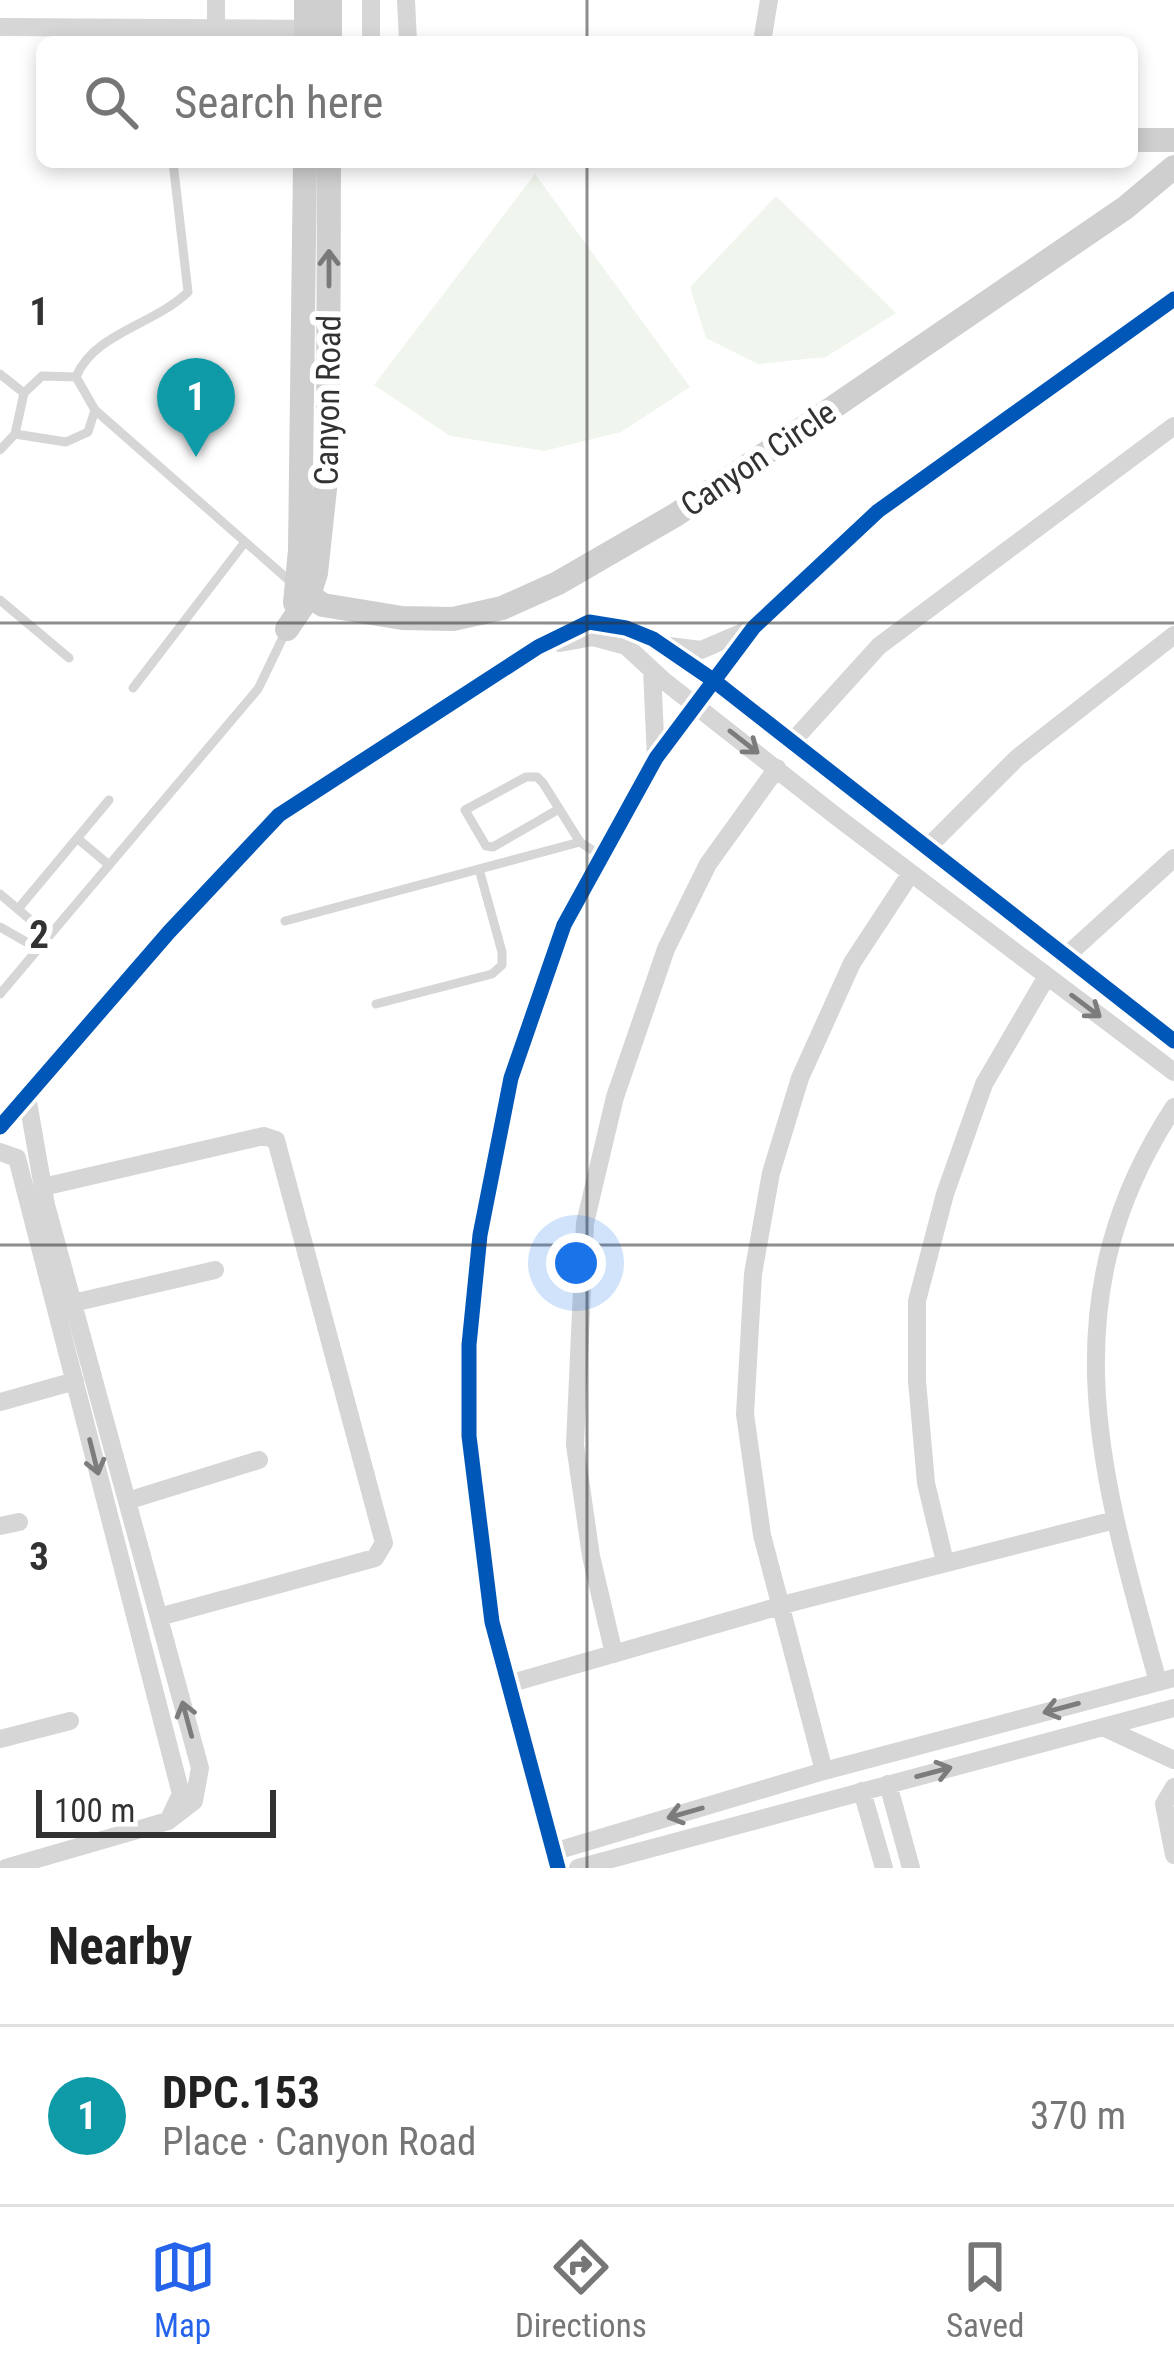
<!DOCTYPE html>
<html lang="en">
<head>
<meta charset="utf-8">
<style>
	body { margin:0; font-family:"Roboto Condensed",sans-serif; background:#f6f6f6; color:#222 }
	.scale { position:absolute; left:36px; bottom:30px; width:240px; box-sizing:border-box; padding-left:12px; border:6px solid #323232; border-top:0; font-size:33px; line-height:42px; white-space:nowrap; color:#323232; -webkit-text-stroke:9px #fff; paint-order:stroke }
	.you { position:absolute; left:576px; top:1263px; width:42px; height:42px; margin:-30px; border:9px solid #fff; border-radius:50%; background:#1a73e8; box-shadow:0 0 0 18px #1a73e833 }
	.badge { display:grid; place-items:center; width:78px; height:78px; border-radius:50%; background:#2563eb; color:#fff; font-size:39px; font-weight:700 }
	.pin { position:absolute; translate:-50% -99px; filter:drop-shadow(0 3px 6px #0008) }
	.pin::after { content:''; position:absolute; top:63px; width:42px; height:36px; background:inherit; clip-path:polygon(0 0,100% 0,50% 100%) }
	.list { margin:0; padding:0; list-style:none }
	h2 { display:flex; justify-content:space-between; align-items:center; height:156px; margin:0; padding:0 48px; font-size:51px }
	h2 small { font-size:39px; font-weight:400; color:#767676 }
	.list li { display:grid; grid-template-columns:78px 1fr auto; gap:36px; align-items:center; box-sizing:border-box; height:180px; padding:0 48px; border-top:3px solid #e0e0e0 }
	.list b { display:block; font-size:45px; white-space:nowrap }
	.list p { margin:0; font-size:39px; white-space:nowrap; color:#767676 }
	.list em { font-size:39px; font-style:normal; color:#767676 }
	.icon { flex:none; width:66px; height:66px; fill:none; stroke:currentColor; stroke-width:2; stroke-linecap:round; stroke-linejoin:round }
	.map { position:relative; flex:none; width:1174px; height:1868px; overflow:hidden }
	.search { position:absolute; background:#fff; box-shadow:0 6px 18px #0003; left:36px; right:36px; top:36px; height:132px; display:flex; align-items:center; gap:30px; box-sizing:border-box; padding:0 42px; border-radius:18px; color:#767676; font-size:45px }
	.sheet { height:336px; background:#fff }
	nav { display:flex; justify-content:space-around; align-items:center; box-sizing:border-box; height:168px; border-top:3px solid #e0e0e0; background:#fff; font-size:33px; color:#767676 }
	nav a { display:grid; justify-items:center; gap:6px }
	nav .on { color:#2563eb }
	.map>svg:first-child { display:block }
</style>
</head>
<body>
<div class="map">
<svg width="1174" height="1868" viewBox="0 0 1174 1868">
	<rect width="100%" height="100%" fill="#fff"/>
	<path fill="#f0f6ee" d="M535 174 690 387 621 432 544 451 450 436 374 385Z
		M776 196 896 313 826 357 758 364 706 338 690 287Z"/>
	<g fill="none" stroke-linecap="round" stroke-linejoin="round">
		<path stroke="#d6d6d6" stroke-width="9" d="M0 374 24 393
			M76 377 95 410 292 583
			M76 377C94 333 154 325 188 292L173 162
			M15 434 24 393 42 376 76 377
			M0 450 15 434 66 442 88 432 95 410
			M0 600 69 658
			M133 688 245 542
			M559 809 493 847 486 846 465 810 526 777H537L543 783 580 842
			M77 838 109 865
			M0 894 40 928 39 939 28 943 0 927
			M18 909 109 800
			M285 921 580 842 601 856
			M0 994 258 689 287 629
			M376 1004 492 974 502 965V952L479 869"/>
		<path stroke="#d6d6d6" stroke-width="18" d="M371 0V42
			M406 0 408 42
			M0 27 319 29
			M216 29V0
			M762 42 769 0
			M560 643 593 637 626 646 663 680 837 817 1174 1072
			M669 646 701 650 750 629
			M652 670 656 758
			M792 742 879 646 1174 426
			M926 849 1017 758 1174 635
			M1064 958 1174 858
			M0 1127 169 932 279 815 538 647 589 622 626 628 653 639 713 680 1174 1041
			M0 1152 17 1158 181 1794 170 1817
			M43 1187 264 1136 276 1140 384 1543 375 1558 159 1617
			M73 1303 215 1270
			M0 1402 75 1381
			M127 1501 259 1460
			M0 1526 19 1522
			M945 1562 926 1483 917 1381V1301L945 1194 984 1084 1047 976
			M614 1654 591 1556 575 1445 585 1223 615 1097 666 949 708 864 777 768
			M1158 1682C1101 1475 1046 1302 1174 1107
			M508 1684 794 1602 1115 1520
			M1103 1727 1174 1760
			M0 1739 70 1721
			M824 1771 762 1535 745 1414 753 1274 771 1173 800 1078 852 963 911 873
			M888 1784 911 1868
			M1174 1787 1164 1804 1174 1855
			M862 1791 884 1868
			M553 1852 824 1771 1174 1678
			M6 1868 168 1821 194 1801 200 1768 46 1205 27 1096
			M558 1868 492 1622 469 1436V1345L480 1235 511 1078 564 925 656 758 754 627 878 511 1174 299
			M578 1868 1174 1708"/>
		<path stroke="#cfcfcf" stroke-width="24" d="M306 42V0
			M330 42V0
			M1132 140H1174
			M299 589 323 605 402 618 453 619 502 608 558 583 677 514 1125 208 1174 167
			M295 603 300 550 305 162
			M287 629 308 598 316 573 328 461 329 162"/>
		<defs>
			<path id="cycleway" d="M0 1127 169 932 279 815 538 647 589 622 626 628 653 639 713 680 1174 1041
				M558 1868 492 1622 469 1436V1345L480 1235 511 1078 564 925 656 758 754 627 878 511 1174 299"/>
		</defs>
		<use href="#cycleway" stroke="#fff" stroke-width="22"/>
		<use href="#cycleway" stroke="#0057b8" stroke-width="15"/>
	</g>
	<defs><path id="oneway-shaft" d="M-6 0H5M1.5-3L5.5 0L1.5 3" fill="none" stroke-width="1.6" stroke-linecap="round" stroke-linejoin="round" transform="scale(3)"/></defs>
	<use stroke="#797979" href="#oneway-shaft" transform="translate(329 268) rotate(-90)"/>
	<g stroke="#7c7c7c">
		<use href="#oneway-shaft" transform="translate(744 742) rotate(38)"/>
		<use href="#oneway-shaft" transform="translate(1086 1006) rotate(37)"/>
		<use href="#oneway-shaft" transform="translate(94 1457) rotate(76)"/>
		<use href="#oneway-shaft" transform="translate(1061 1708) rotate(165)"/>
		<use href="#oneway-shaft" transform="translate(187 1719) rotate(-105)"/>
		<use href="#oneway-shaft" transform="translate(934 1772) rotate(-15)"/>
		<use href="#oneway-shaft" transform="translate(685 1813) rotate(164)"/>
	</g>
	<path fill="none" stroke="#323232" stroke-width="3" stroke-opacity="0.55" d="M587 0V42M587 162V1868M0 623H1174M0 1245H1174"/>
	<g text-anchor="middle" stroke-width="12" stroke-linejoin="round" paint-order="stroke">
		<g font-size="33" fill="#323232" stroke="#fff">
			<text transform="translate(327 400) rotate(-89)" y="12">Canyon Road</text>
			<text transform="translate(758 458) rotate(-34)" y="12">Canyon Circle</text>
		</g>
	</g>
	<g font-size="39" text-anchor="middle" font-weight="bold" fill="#323232" stroke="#fff" stroke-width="12" stroke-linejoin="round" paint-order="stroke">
		<text x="39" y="325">1</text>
		<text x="39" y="948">2</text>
		<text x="39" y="1570">3</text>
	</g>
</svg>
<div class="scale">100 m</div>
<div class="you"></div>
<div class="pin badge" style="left:196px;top:457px;background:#0f9aa8">1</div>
<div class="search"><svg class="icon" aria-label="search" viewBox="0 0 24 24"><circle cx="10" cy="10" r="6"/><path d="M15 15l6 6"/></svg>Search here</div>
</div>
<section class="sheet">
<h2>Nearby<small></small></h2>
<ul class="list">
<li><span class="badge" style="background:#0f9aa8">1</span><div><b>DPC.153</b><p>Place · Canyon Road</p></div><em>370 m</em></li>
</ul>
</section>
<nav>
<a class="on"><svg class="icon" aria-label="map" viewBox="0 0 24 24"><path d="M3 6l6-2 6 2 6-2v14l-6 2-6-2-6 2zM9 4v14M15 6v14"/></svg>Map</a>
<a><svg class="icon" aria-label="directions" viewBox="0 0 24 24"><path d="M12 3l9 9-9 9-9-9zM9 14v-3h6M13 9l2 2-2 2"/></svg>Directions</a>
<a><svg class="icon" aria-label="saved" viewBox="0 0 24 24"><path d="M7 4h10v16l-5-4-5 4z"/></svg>Saved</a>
</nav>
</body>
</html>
